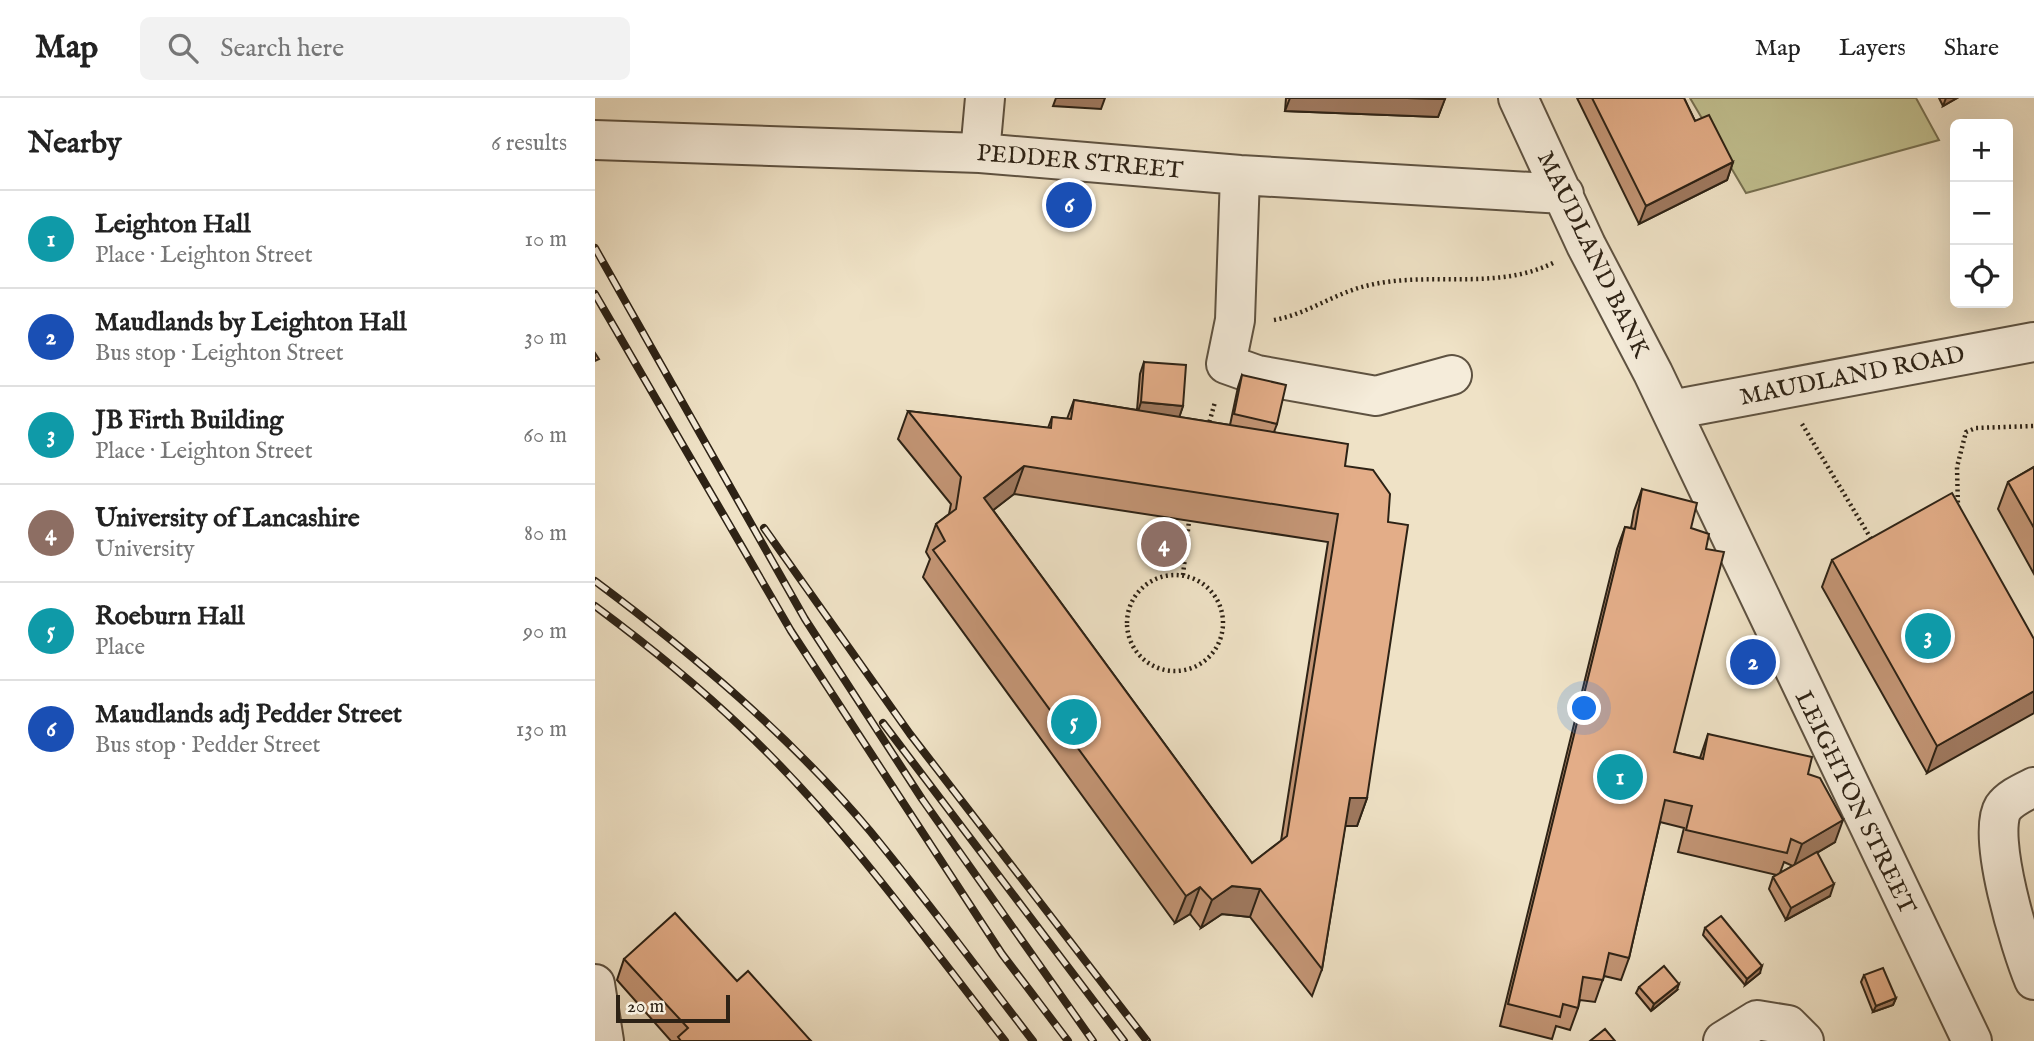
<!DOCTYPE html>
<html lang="en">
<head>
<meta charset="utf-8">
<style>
	body { margin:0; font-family:"IM FELL English",serif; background:#f2f2f2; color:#222 }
	.controls { position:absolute; right:21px; top:21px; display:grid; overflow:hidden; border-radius:10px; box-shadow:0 7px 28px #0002 }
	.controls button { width:63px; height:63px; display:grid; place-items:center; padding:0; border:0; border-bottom:2px solid #e0e0e0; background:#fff; color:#222; font:35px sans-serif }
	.scale { position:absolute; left:21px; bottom:18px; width:114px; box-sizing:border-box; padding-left:7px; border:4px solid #2d2215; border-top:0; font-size:19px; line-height:24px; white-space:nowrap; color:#2d2215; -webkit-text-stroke:5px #f5ecda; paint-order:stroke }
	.you { position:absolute; left:990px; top:611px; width:24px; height:24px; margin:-18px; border:5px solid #fff; border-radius:50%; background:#1a73e8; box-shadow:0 0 0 10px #1a73e833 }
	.badge { display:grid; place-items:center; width:46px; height:46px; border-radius:50%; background:#0b8043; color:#fff; font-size:23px; font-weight:700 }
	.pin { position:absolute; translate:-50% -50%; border:4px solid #fff; box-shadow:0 2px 7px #0006 }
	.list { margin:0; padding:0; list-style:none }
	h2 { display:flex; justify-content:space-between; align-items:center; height:91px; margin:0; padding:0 28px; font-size:30px }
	h2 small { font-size:23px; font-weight:400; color:#767676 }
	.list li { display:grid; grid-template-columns:46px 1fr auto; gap:21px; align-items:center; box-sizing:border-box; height:98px; padding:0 28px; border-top:2px solid #e0e0e0 }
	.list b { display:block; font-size:26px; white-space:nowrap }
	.list p { margin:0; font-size:23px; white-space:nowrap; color:#767676 }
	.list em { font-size:23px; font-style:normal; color:#767676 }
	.icon { flex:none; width:38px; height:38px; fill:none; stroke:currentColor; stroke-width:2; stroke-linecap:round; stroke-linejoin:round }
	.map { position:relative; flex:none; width:1439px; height:943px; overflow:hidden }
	header { display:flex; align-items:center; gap:42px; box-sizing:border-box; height:98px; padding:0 35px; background:#fff; border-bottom:2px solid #e0e0e0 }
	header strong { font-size:33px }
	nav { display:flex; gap:38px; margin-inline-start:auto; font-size:24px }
	.search { width:490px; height:63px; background:#f2f2f2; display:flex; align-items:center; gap:18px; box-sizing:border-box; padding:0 24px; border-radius:10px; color:#767676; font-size:26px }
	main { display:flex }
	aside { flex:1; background:#fff }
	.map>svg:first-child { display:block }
</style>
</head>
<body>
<header>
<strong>Map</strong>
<div class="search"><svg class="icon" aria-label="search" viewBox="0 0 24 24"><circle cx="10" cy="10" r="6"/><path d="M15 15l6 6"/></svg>Search here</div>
<nav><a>Map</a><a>Layers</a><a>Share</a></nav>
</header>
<main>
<aside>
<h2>Nearby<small>6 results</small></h2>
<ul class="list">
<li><span class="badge" style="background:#0f9aa8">1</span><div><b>Leighton Hall</b><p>Place · Leighton Street</p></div><em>10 m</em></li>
<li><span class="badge" style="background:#1a4fb4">2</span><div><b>Maudlands by Leighton Hall</b><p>Bus stop · Leighton Street</p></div><em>30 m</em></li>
<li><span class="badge" style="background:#0f9aa8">3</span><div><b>JB Firth Building</b><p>Place · Leighton Street</p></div><em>60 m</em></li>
<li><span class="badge" style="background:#8d6e63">4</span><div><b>University of Lancashire</b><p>University</p></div><em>80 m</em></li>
<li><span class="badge" style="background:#0f9aa8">5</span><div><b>Roeburn Hall</b><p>Place</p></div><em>90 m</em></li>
<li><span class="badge" style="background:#1a4fb4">6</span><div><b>Maudlands adj Pedder Street</b><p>Bus stop · Pedder Street</p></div><em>130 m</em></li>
</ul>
</aside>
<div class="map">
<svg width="1439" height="943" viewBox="0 0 1439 943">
	<rect width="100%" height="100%" fill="#efe2c6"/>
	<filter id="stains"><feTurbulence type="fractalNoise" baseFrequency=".00286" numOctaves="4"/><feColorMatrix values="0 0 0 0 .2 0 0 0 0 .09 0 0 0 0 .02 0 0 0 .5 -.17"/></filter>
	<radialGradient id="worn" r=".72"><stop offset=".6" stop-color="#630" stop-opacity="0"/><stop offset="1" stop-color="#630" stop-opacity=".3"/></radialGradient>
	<path fill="#c1c090" stroke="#777152" stroke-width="2" d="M1095 0H1321L1344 42 1151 95Z"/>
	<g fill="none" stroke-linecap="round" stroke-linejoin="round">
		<defs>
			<path id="minor" d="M923 0 991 147 1058 275 1377 943
				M0 42 385 55 645 77 969 96
				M385 55 390 0
				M645 77 640 222 631 266 662 277 781 298 857 277
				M1076 312 1439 244
				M1439 689C1429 694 1415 700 1408 710 1391 737 1426 851 1439 882
				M0 886 9 943
				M1128 943 1162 922 1193 927 1209 943"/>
		</defs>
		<use href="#minor" stroke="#5e5241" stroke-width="42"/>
		<path stroke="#2d2215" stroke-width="4.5" stroke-dasharray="2 3.5" stroke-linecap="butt" d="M679 222C713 216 741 194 775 187 835 173 901 193 958 165
			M1207 326 1278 444
			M613 329 620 304
			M1363 410 1362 369 1371 334 1381 330 1439 328
			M532 525a48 48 0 1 1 96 0a48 48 0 1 1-96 0Z
			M588 477 594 423"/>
		<use href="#minor" stroke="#f5ecda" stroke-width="38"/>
		<defs>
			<path id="rail" d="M0 150 210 521 327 701 498 943
				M0 196 196 533 407 856 473 943
				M169 430 315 636 552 943
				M0 483C99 557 195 638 275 733 331 801 384 873 438 943
				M0 508C51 546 101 586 147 630 246 723 326 836 410 943
				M288 625 529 943"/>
		</defs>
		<use href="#rail" stroke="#2d2215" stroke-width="8"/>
		<use href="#rail" stroke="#f5ecda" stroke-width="5" stroke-dasharray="16" stroke-linecap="butt"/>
	</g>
	<path fill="#c39575" stroke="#2d2215" stroke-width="2" fill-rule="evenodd" d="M691 0H850L843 19 690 13Z
		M982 0H1089L1100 23 1138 64 1132 82 1044 126Z
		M1344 0H1362L1348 8Z
		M549 264 588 308 584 319 635 327 643 289 647 277 682 326 679 334 750 368 772 700 762 728H750L727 871 717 898 655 819 627 816 606 830 595 816 580 825 328 479 335 461 331 454 341 426 354 416 356 406 303 341 313 313 453 330 457 319 472 321 479 302 542 312 545 276ZM419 396 733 444 686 743 657 765 398 412Z
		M1439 369V476L1403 411 1413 384Z
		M1047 391 1096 430 1111 451 1079 654 1105 660 1113 636 1213 676 1240 744 1222 755 1235 798 1191 822 1174 791 1178 779 1182 777 1083 754 1089 730 1065 724 1034 860 1026 882 1009 878 1000 904 985 902 983 910 975 932 961 928 957 941 905 928 1022 451 1030 429 1036 430 1039 413ZM1189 764 1198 768 1185 775Z
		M1237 462 1439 541 1332 675 1227 489Z
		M1110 830 1165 875 1150 887 1108 837Z
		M29 861 142 883 216 943H76L22 882Z
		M1269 877 1301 900 1298 907 1278 914 1266 884Z
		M1044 889 1082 892 1056 913 1041 895Z"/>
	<path fill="#9f795f" stroke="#2d2215" stroke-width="2" d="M461 0H510L506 11 458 8Z
		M695 0H812L850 1 843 19 690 13Z
		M1351 0H1362L1348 8Z
		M1138 64 1132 82 1044 126 1051 108Z
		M546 304 588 308 584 320 542 317Z
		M429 368 419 396 379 427 389 400Z
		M1439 593V615L1332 675 1342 648Z
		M755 700H772L762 728H745Z
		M1248 722 1240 744 1199 768 1207 746Z
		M1239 786 1235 798 1191 822 1196 810Z
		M637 788 665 791 655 819 627 816 606 830 617 802Z
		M605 789 595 816 580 825 591 798Z
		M1167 868 1165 875 1150 887 1152 881Z
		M1084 886 1082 892 1056 913 1059 906Z
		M1301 900 1298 907 1278 914 1281 908Z"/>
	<path fill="#e3ad88" stroke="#2d2215" stroke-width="2" fill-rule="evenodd" d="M812 0H850V1Z
		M997 0H1089L1100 23 1114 17 1138 64 1051 108Z
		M0 255 4 261 0 263Z
		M549 264 591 267 588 308 546 304Z
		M647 277 691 287 682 326 639 316Z
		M479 302 753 346 750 368 778 372 795 396 793 424 813 427 772 700H755L727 871 665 791 637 788 617 802 605 789 591 798 338 452 350 443 341 426 361 411 366 379 313 313 456 330 457 319 476 321ZM429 368 743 416 692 738 657 765 389 400Z
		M1439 369V430L1413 384Z
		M1047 391 1102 405 1096 430 1114 436 1111 451 1129 454 1079 654 1108 661 1113 636 1217 659 1213 676 1225 680 1248 722 1207 746 1196 741 1192 755 1091 732 1097 708 1070 702 1034 860 1014 855 1008 882 988 879 983 910 968 906 965 919 913 906 1030 429 1040 431Z
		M1357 395 1439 541V593L1342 648 1237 462Z
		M1222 754 1239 786 1196 810 1178 779Z
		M80 815 142 883 153 873 216 943H86L83 939 93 930 29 861Z
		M1126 818 1167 868 1152 881 1110 830Z
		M1069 868 1084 886 1059 906 1044 889Z
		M1288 870 1301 900 1281 908 1269 877Z
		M1010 931 1020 943H995Z"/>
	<g text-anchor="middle" stroke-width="5" stroke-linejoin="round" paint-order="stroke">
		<g font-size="24" fill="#2d2215" stroke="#f5ecda">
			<text transform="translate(485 63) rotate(5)" y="8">PEDDER STREET</text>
			<text transform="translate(999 156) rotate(64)" y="8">MAUDLAND BANK</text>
			<text transform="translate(1257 277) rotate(-11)" y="8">MAUDLAND ROAD</text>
			<text transform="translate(1261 704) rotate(64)" y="8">LEIGHTON STREET</text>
		</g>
	</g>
	<rect width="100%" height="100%" filter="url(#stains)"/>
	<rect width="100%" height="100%" fill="url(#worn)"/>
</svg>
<div class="controls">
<button>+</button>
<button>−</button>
<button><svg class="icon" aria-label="locate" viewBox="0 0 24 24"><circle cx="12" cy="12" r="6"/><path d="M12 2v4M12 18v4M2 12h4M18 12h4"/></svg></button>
</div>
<div class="scale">20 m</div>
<div class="you"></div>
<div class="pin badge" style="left:1025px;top:679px;background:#0f9aa8">1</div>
<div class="pin badge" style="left:1158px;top:564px;background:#1a4fb4">2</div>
<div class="pin badge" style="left:1333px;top:538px;background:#0f9aa8">3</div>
<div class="pin badge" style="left:569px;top:446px;background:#8d6e63">4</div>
<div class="pin badge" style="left:479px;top:624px;background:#0f9aa8">5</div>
<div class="pin badge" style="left:474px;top:107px;background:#1a4fb4">6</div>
</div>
</main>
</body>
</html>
